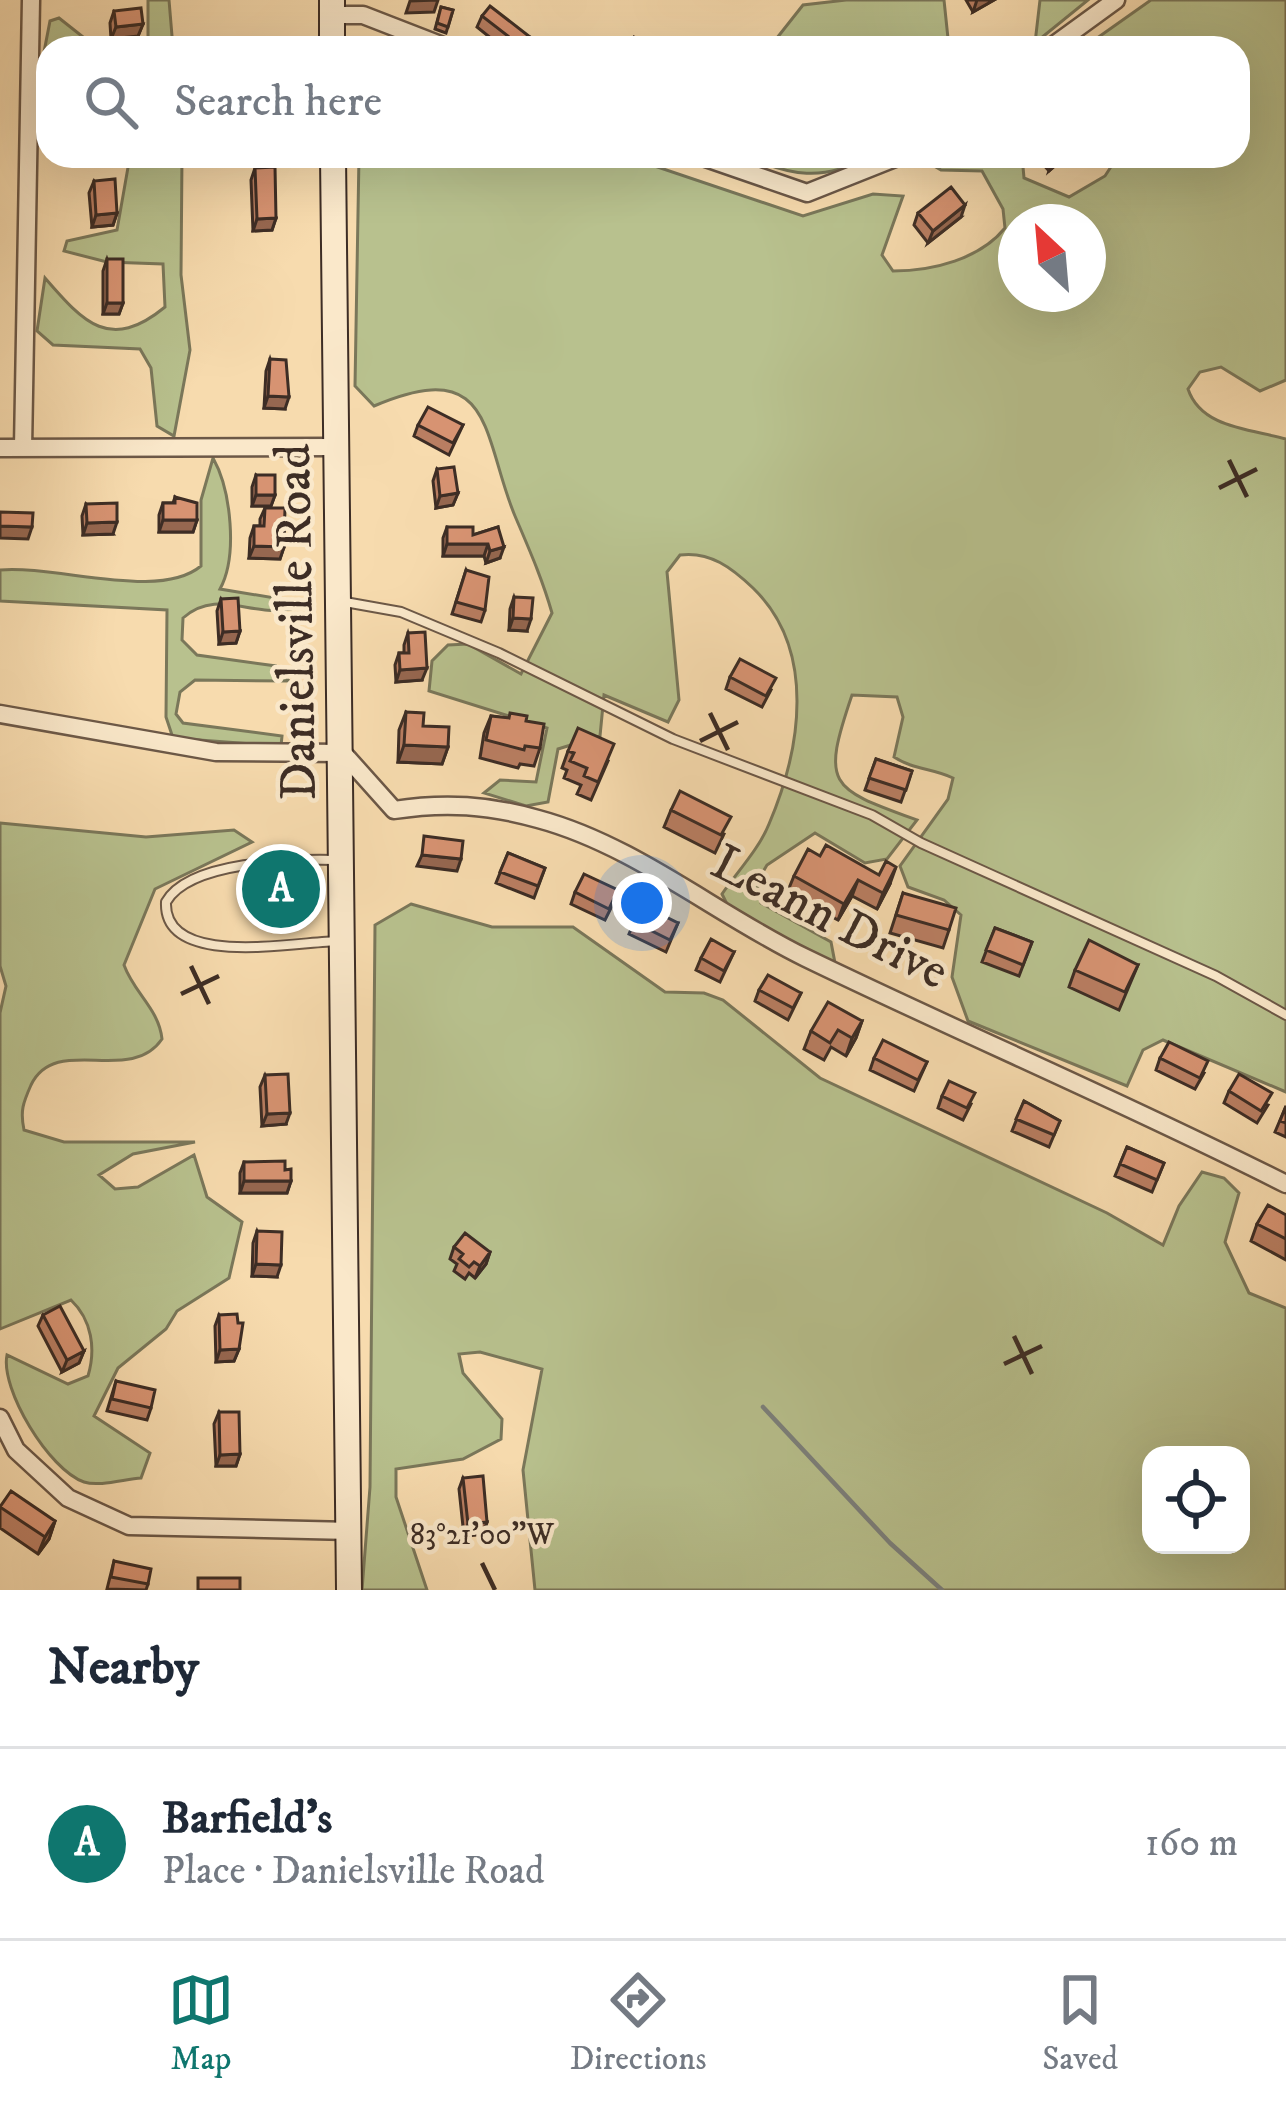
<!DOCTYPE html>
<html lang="en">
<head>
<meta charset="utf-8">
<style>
	body { margin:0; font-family:"IM FELL DW Pica",serif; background:#f6f6f7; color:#1f2937 }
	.controls { position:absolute; right:36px; bottom:36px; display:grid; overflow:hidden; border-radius:24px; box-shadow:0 12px 48px #0002 }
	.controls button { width:108px; height:108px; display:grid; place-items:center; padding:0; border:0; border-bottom:3px solid #e0e1e3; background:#fff; color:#1f2937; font:60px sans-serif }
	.compass { position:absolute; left:998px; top:204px; width:108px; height:108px; border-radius:50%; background:#fff; box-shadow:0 12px 48px #0002; rotate:334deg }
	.you { position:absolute; left:642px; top:903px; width:42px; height:42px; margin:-30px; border:9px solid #fff; border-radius:50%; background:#1a73e8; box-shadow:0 0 0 18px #1a73e833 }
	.badge { display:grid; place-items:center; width:78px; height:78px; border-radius:50%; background:#0f766e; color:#fff; font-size:39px; font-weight:700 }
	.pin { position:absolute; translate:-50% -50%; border:6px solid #fff; box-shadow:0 3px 12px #0006 }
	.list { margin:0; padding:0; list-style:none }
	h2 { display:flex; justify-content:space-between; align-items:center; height:156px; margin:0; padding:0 48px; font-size:51px }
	h2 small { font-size:39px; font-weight:400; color:#747a83 }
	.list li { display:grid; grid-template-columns:78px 1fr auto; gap:36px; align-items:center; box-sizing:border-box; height:192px; padding:0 48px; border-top:3px solid #e0e1e3 }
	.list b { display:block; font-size:45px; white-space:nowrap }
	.list p { margin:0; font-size:39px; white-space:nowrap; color:#747a83 }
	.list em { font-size:39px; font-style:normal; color:#747a83 }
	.icon { flex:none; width:66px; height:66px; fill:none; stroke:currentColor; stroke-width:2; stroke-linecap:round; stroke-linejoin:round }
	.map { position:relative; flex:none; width:1286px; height:1590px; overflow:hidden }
	.search { position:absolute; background:#fff; box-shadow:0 12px 48px #0002; left:36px; right:36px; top:36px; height:132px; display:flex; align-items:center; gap:30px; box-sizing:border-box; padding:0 42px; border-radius:36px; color:#747a83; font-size:45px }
	.sheet { height:348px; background:#fff }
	nav { display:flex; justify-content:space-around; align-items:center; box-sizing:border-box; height:168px; border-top:3px solid #e0e1e3; background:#fff; font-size:33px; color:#747a83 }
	nav a { display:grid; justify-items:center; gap:6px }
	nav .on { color:#0f766e }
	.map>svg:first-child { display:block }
</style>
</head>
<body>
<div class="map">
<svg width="1286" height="1590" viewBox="0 0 1286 1590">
	<rect width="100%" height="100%" fill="#f7dbae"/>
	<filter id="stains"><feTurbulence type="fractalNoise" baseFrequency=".00167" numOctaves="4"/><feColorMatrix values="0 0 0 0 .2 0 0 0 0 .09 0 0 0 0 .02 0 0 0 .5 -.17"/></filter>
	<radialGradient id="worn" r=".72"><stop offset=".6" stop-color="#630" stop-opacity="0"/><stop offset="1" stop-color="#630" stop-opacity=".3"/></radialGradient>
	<path fill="#b8c18e" stroke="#7a775a" stroke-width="3" fill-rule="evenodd" d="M148 0H169L173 48H148Z
		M846 0H944L949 48H769L803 5Z
		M1040 0H1088L1035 43Z
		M1151 0H1286V380L1260 391 1221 367 1200 372 1188 389C1201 428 1250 429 1286 439V1092L1163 1040 1143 1050 1127 1086 968 1021 952 977 961 915 944 900 908 887 900 866 948 799 953 778C932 768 914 770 894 757L903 717 897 697 852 695C821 786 829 788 917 820L887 859 865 863 815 833 767 865 757 882 761 903 831 942 835 963 823 966 729 908 722 894C737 872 759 849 769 824 801 749 817 650 753 588 732 568 710 551 680 555L667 572 679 700 668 722 604 695 600 736 558 749 548 802 526 806 484 793 500 780 536 782 547 728 429 691 432 661 448 645 468 644 521 674 552 613C542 578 529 549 515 516 482 437 495 354 374 406L355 386 359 156H625L803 216 873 194 903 196 882 255 893 271C933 271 980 259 1005 228L1003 209 982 171 941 170 922 159 929 156H1022L1024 178 1069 197 1105 176 1118 156H1238V48H1083ZM1016 222H1088V294H1016Z
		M59 18 97 48H48V58L44 52 50 21Z
		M130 156H182L181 275 190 350 174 436 157 426 151 368 140 349 53 345 37 331 45 278C84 323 110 352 165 307L163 264 107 262 64 251 67 241 117 230Z
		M746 156H867C824 183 789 175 746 156Z
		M213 458C231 490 238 556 220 589L287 600 290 609C251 617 217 588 183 618L182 640 197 655 276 666 289 681 195 680 180 692 176 714 183 723 282 736 281 746 173 738 166 717 167 610 0 601V570C57 565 159 601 201 566V500Z
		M0 823 146 837 234 830 252 842 155 889 124 965C134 993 159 1009 162 1039 130 1086 56 1033 31 1085 23 1103 20 1111 24 1130L64 1142H195L133 1154 99 1175 115 1189 138 1187 194 1155 207 1197 242 1222 229 1278 177 1311 166 1329 118 1368 94 1416 150 1453 141 1478C125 1479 99 1487 84 1482 49 1470 0 1389 7 1355L68 1384 88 1376C96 1349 92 1320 71 1300L0 1329V1013L6 986 0 966Z
		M411 904 492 927H573L665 992 704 993 723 1000 820 1078 1107 1213 1163 1245 1179 1206 1202 1172 1224 1178 1239 1193 1225 1242 1249 1293 1286 1308V1590H535L523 1470 542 1369 480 1352 459 1354 463 1373 502 1419 501 1439 463 1459 396 1469V1497L427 1590H362L370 1487 375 925ZM1151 1455H1241V1545H1151Z"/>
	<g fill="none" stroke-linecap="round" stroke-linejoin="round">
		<path stroke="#7b807d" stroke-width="4.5" d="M763 1407 890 1543 942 1590"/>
		<defs>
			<path id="lane" d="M345 602 401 612 499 653 673 739 872 815 921 843 1216 976 1286 1015
				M336 860C294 859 189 861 166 902 163 969 294 942 338 941"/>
			<path id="street" d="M332 15H363L448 48
				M1050 48 1116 0
				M700 156 807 193 900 156
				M0 448 335 447
				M23 448 31 0
				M0 714 216 752 343 753 394 810C445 802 489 805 538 819 635 845 717 915 806 958 965 1035 1128 1104 1286 1184
				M0 1418 16 1450 68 1498 129 1526 351 1531"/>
			<path id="secondary" d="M332 0V48
				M333 156 349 1590"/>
		</defs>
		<use href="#lane" stroke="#6c5847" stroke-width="12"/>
		<use href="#street" stroke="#6c5847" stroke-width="21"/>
		<use href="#secondary" stroke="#3d2d25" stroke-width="28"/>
		<use href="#lane" stroke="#fae8ca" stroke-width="8"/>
		<use href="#street" stroke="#fae8ca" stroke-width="16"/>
		<use href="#secondary" stroke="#fae8ca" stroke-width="24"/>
	</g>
	<path fill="#b97e62" stroke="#3d2d25" stroke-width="3" d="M966 0H994L973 12Z
		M441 7 453 10 446 33 435 29Z
		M114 11 143 24 138 36 111 39 110 23Z
		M482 16 530 37 526 48H503L477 27Z
		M1041 156H1066L1049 171 1039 160Z
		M255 168 276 218 272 230 253 231 251 180Z
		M94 181 117 213 113 225 92 227 89 193Z
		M918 213 961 217 928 243 914 225Z
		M107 259 123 303 119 314H103V271Z
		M270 359 285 409 264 408 266 371Z
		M418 425H463L449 455 414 436Z
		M437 469 458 493 453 505 436 508 433 481Z
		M256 475 275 495 271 506H252V487Z
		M175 497 197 520 193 532H159V515L163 503H173Z
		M86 504 113 534 83 535 82 516Z
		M265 508 284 547 280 559 249 558 250 538 254 526H260V519Z
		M447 527 473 535 498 527 500 558 486 563 484 556H443V538Z
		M466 570 485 610 481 622 452 614Z
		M514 597 527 631 509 630 510 609Z
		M221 599 240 631 236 643 219 644 217 611Z
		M408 633 422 680 396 682 395 665 399 653H404V645Z
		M730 677 771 690 762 707 726 689Z
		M406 712 448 747 442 764 398 762 399 730Z
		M491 716 526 721 540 748 534 766 520 764 518 768 480 758 484 733Z
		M568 751 608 761 591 800 577 794 581 785 564 778 567 770 562 768Z
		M876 759 912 771 901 802 865 790Z
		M671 810 724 834 715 853 664 827Z
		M508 853 545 868 534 898 496 883Z
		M820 856 890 884 877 909 852 896 838 920 787 893 794 876Z
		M274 864 298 918 274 919 272 870Z
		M575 892 614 902 605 920 571 904Z
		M903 893 949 930 943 948 890 933Z
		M634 922 678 923 666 952 629 934Z
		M995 928 1032 942 1019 976 982 962Z
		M734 952 720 982 696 970 701 958Z
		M1138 965 1119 1010 1069 987 1075 970Z
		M759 990 801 993 788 1020 755 1001Z
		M862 1021 856 1038 846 1056 831 1047 824 1060 804 1049 811 1031Z
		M874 1058 927 1062 914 1091 870 1070Z
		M1160 1058 1204 1073 1195 1089 1156 1070Z
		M265 1075 286 1124 262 1126 260 1087Z
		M1229 1091 1268 1105 1257 1123 1224 1103Z
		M942 1096 971 1104 963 1120 938 1108Z
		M1024 1101 1060 1121 1049 1147 1012 1131Z
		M1286 1106V1137L1275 1132Z
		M1127 1147 1164 1163 1152 1192 1115 1176Z
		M244 1162 285 1170 291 1181 287 1193H240V1173Z
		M1286 1215V1260L1251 1241 1257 1224Z
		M257 1231 277 1277 252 1276 253 1243Z
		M454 1247 490 1252 486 1264 475 1278 469 1273 465 1279 454 1271 457 1264 450 1259Z
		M43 1315 84 1351 79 1363 62 1372 38 1326Z
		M219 1315 239 1349 234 1361 216 1362 215 1326Z
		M116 1381 151 1408 147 1420 107 1411Z
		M219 1412 240 1454 236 1466H216L214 1424Z
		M463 1478 487 1522 483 1534 464 1536 459 1489Z
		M0 1507 55 1521 49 1539 38 1554 0 1528Z
		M114 1561 148 1584 146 1590 107 1589Z"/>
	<path fill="#966750" stroke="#3d2d25" stroke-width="3" d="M438 0 434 12 406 13 410 1Z
		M977 0H994L973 12Z
		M143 24 138 36 111 39 116 27Z
		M1056 156H1066L1049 171 1053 159Z
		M965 205 961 217 928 243 933 231Z
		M117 213 113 225 92 227 96 215Z
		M276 218 272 230 253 231 257 219Z
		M107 303H123L119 314H103Z
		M268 396 289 397 285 409 264 408Z
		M458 493 453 505 436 508 440 496Z
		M256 495H275L271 506H252Z
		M163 520H197L193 532H159Z
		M117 522 113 534 83 535 87 523Z
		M0 526 32 527 28 539 0 538Z
		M447 544H488L484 556H443Z
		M254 546 284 547 280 559 249 558Z
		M504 547 500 558 486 563 490 551Z
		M513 618 531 619 527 631 509 630Z
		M240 631 236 643 219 644 223 632Z
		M427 668 422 680 396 682 400 670Z
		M404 745 448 747 442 764 398 762Z
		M422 855 461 859 457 871 417 866Z
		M896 867 890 884 877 909 883 893Z
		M858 880 852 896 838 920 844 904Z
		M276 913H300L298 918 274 919Z
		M862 1021 856 1038 846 1056 852 1038Z
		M290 1113 286 1124 262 1126 267 1114Z
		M244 1181H291L287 1193H240Z
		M490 1252 486 1264 475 1278 480 1266Z
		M256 1264 281 1265 277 1277 252 1276Z
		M239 1349 234 1361 216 1362 220 1350Z
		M84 1351 79 1363 62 1372 67 1360Z
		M240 1454 236 1466H216L220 1455Z
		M55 1521 49 1539 38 1554 45 1537Z
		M487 1522 483 1534 464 1536 468 1524Z"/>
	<path fill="#d79372" stroke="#3d2d25" stroke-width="3" d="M490 6 530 37 522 47 482 16Z
		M441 7 453 10 448 27 437 23Z
		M141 8 143 24 116 27 114 11Z
		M634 37 655 48H628Z
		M275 167 276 218 257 219 255 168Z
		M115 179 117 213 96 215 94 181Z
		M951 187 965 205 933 231 918 213Z
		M107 259H123V303H107Z
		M270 359 286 360 289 397 268 396Z
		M428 407 463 425 453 443 418 425Z
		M454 467 458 493 440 496 437 469Z
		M256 475H275V495H256Z
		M175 497 197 503V520H163V503H175Z
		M117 503V522L87 523 86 504Z
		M265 508H285L284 547 254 546V526H264Z
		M0 512 33 513 32 527 0 526Z
		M447 527H473V535L498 527 504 547 490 551 488 544H447Z
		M466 570 489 577 485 610 456 602Z
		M514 597 533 598 531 619 513 618Z
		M238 598 240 631 223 632 221 599Z
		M425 632 427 668 400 670 399 653H409L408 633Z
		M740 659 776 678 766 696 730 677Z
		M406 712 424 713 423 726 449 727 448 747 404 745Z
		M510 713 527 716 526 721 544 724 540 748 525 746 524 750 486 740 491 716 509 718Z
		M578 728 614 744 598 782 584 776 587 768 570 761 574 753 568 751Z
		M876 759 912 771 906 790 869 778Z
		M680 791 731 817 721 835 671 810Z
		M424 836 463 841 461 859 422 855Z
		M826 845 879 875 886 861 896 867 883 893 858 880 844 904 794 876 808 849 820 856Z
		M508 853 545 868 538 886 500 872Z
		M299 863 300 913H276L274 864Z
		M584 874 618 890 609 909 575 892Z
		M903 893 956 908 949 930 896 915Z
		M642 905 678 923 670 940 634 922Z
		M995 928 1032 942 1023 965 986 950Z
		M711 939 734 952 724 971 701 958Z
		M1089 940 1138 965 1125 992 1075 970Z
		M768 975 801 993 793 1008 759 990Z
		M828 1002 862 1021 852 1038 838 1030 830 1043 811 1031Z
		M883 1040 927 1062 918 1080 874 1058Z
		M1169 1042 1208 1061 1200 1078 1160 1058Z
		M288 1074 290 1113 267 1114 265 1075Z
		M1239 1074 1272 1093 1261 1111 1229 1091Z
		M949 1081 975 1093 967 1108 942 1096Z
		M1024 1101 1060 1121 1054 1135 1016 1119Z
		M1286 1106V1123L1280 1121Z
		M1127 1147 1164 1163 1157 1180 1120 1164Z
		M285 1161V1170L291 1169V1181H244V1162Z
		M1268 1205 1286 1215V1239L1257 1224Z
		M257 1231 282 1232 281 1265 256 1264Z
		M465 1233 490 1252 480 1266 474 1262 469 1267 459 1259 463 1254 454 1247Z
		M60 1306 84 1351 67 1360 43 1315Z
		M237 1314 238 1323H243L239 1349 220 1350 219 1315Z
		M116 1381 155 1390 151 1408 112 1399Z
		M219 1412H239L240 1454 220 1455Z
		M483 1476 487 1522 468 1524 463 1478Z
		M11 1491 55 1521 45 1537 0 1507Z
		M114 1561 151 1569 148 1584 111 1577Z
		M198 1578H240V1590H198Z"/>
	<path fill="none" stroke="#3d2d25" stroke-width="4.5" d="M1229 460 1247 497M1219 488 1257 469M710 713 728 750M700 741 738 722M191 966 209 1004M181 994 219 976M1014 1336 1032 1374M1004 1364 1042 1346M482 1563 495 1590"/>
	<g text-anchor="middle" stroke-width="9" stroke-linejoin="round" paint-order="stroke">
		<g font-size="51" fill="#3d2d25" stroke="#fae8ca">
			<text transform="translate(294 622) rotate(-91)" y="18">Danielsville Road</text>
			<text transform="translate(831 915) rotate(27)" y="18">Leann Drive</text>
		</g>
	</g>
	<g font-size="30" text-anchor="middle" fill="#3d2d25" stroke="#fae8ca" stroke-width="9" stroke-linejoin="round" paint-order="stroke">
		<text x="482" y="1544">83°21'00"W</text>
	</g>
	<rect width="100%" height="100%" filter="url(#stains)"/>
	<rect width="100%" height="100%" fill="url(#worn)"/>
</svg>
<div class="controls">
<button><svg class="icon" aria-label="locate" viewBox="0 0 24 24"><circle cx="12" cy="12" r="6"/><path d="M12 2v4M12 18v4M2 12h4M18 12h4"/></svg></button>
</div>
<svg class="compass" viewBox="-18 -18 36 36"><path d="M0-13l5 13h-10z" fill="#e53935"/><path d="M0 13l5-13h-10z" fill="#747a83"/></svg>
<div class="you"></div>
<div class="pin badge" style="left:281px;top:889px">A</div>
<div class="search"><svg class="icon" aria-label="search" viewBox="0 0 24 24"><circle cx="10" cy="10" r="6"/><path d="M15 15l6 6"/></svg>Search here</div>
</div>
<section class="sheet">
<h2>Nearby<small></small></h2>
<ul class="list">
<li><span class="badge">A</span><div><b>Barfield's</b><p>Place · Danielsville Road</p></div><em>160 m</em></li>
</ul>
</section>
<nav>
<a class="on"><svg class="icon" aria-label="map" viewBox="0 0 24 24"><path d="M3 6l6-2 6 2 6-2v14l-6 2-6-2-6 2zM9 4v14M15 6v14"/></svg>Map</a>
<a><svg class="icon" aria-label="directions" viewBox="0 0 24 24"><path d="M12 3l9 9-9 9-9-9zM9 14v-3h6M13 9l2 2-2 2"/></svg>Directions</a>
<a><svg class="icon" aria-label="saved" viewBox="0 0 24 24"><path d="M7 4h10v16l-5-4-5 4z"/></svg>Saved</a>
</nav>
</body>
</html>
